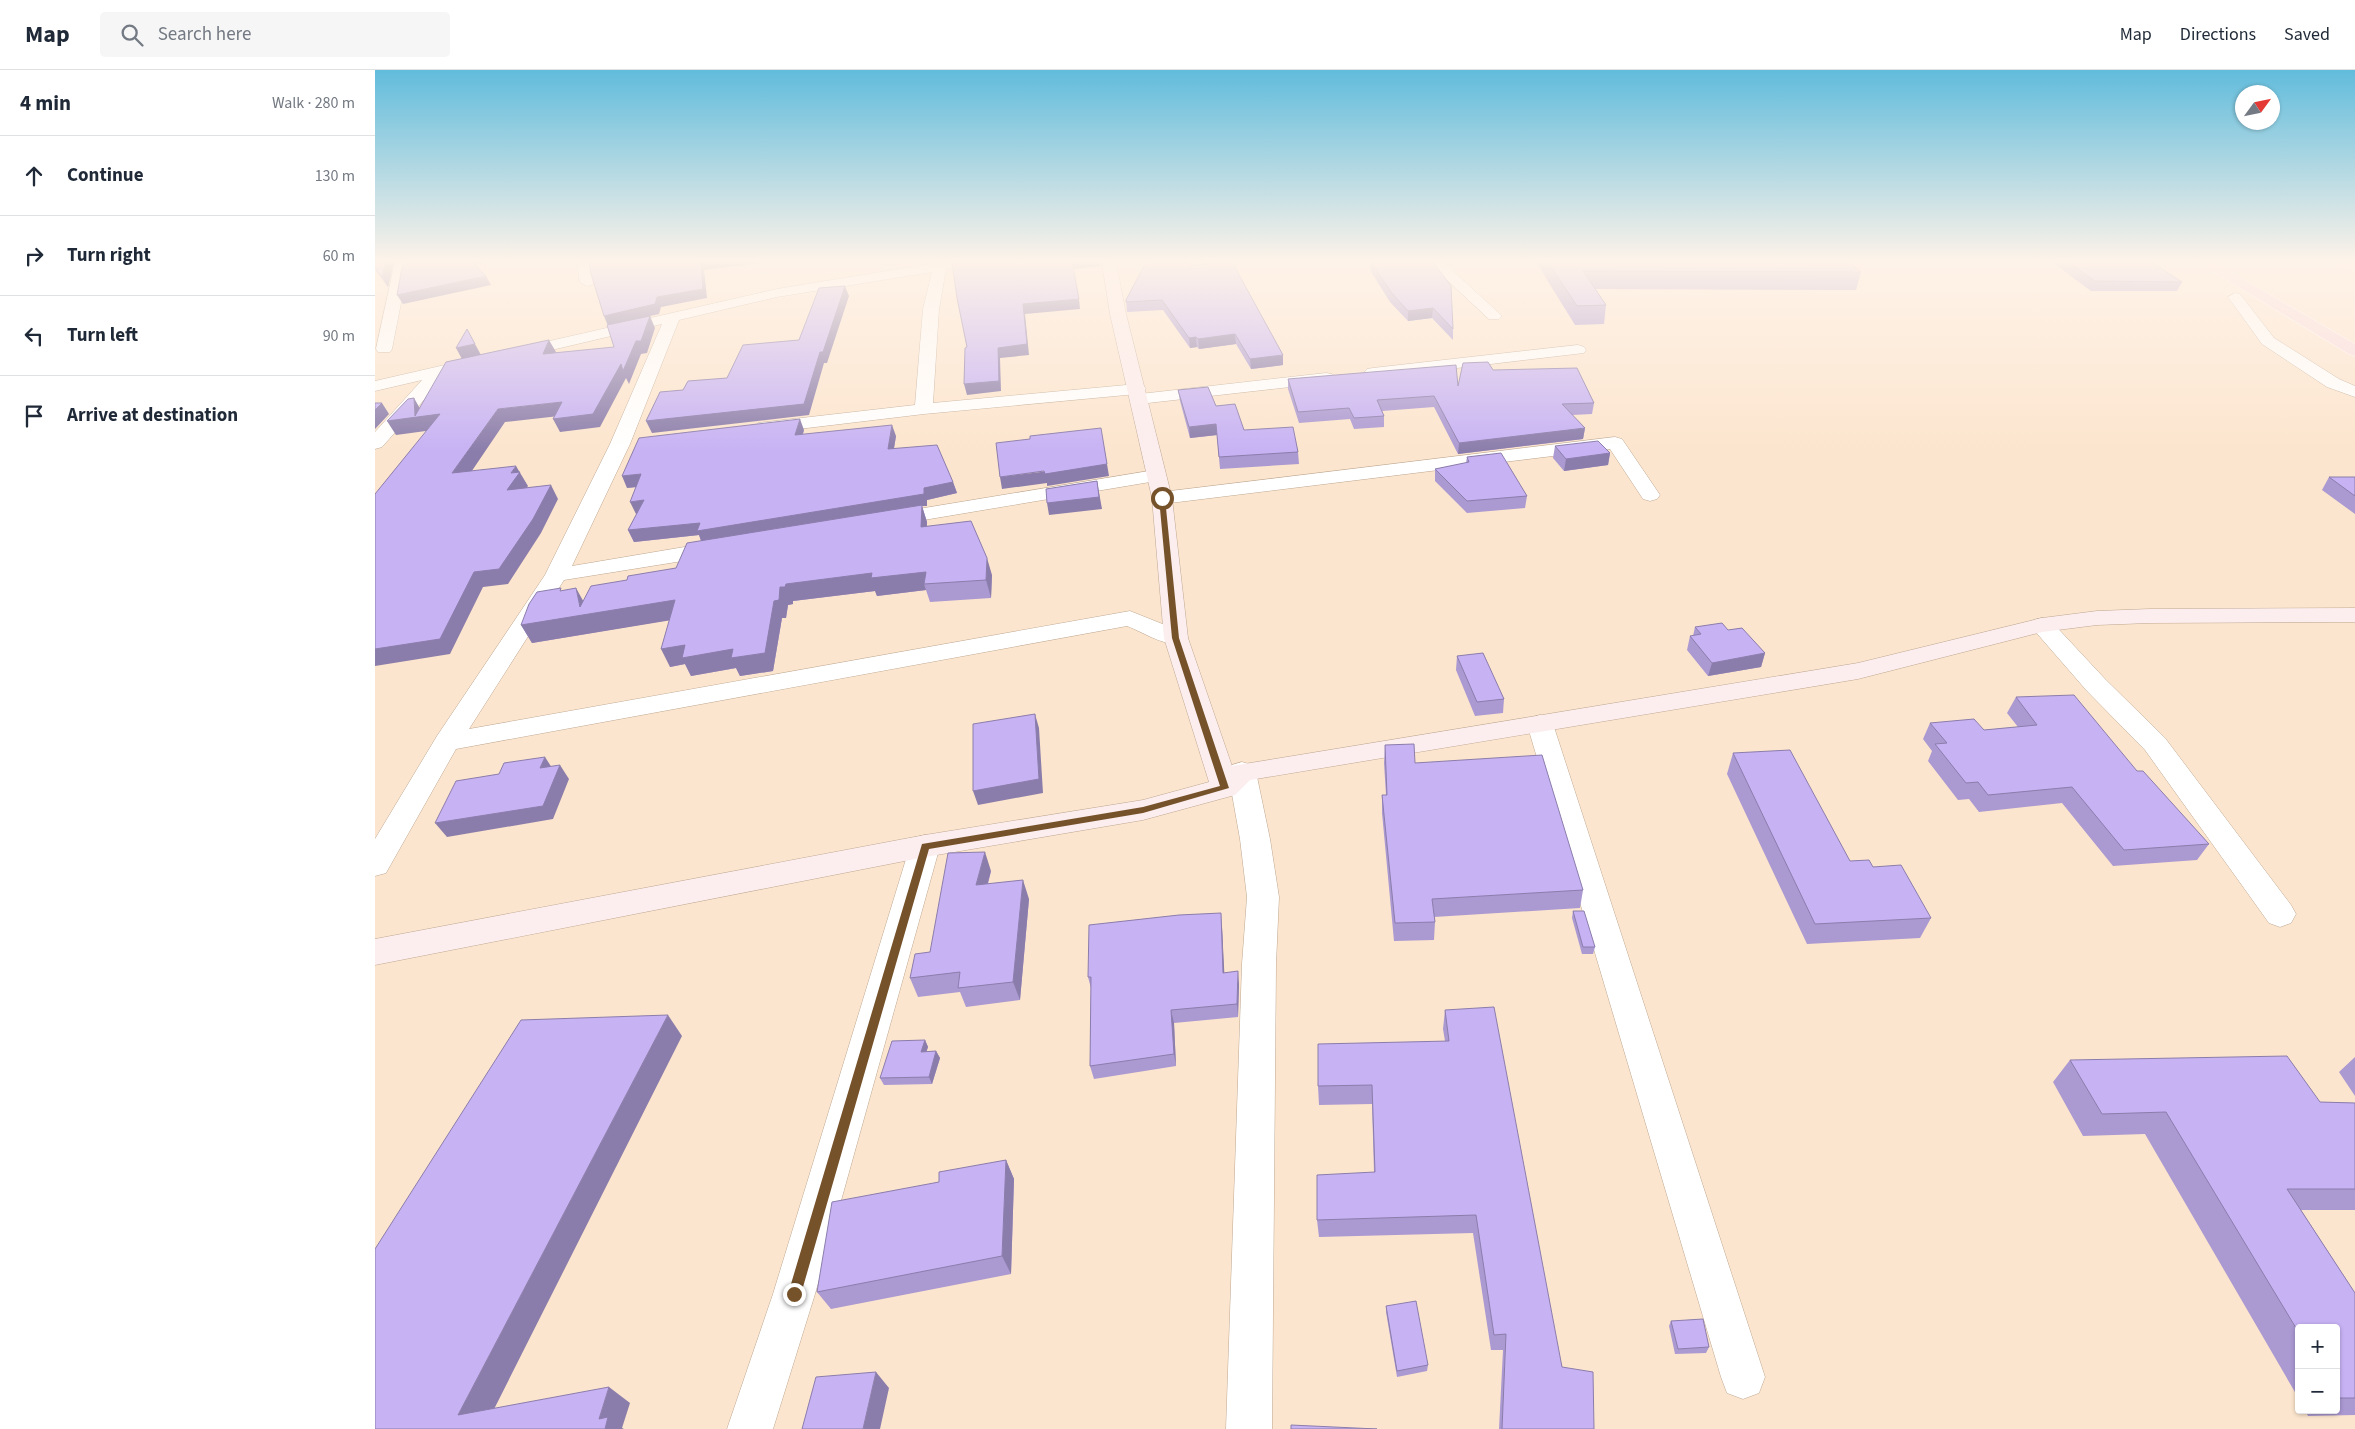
<!DOCTYPE html>
<html lang="en">
<head>
<meta charset="utf-8">
<style>
	body { margin:0; font-family:"Source Sans 3",sans-serif; background:#f6f6f7; color:#1f2937 }
	.controls { position:absolute; right:15px; bottom:15px; display:grid; overflow:hidden; border-radius:5px; box-shadow:0 1px 4px #0004 }
	.controls button { width:45px; height:45px; display:grid; place-items:center; padding:0; border:0; border-bottom:1px solid #e0e1e3; background:#fff; color:#1f2937; font:25px sans-serif }
	.compass { position:absolute; left:1860px; top:15px; width:45px; height:45px; border-radius:50%; background:#fff; box-shadow:0 1px 4px #0004; rotate:57deg }
	.stop { position:absolute; width:15px; height:15px; margin:-11px; border:4px solid #76522b; border-radius:50%; background:#fff }
	.stop.end { background:#76522b; border-color:#fff; box-shadow:0 1px 5px #0008 }
	.list { margin:0; padding:0; list-style:none }
	h2 { display:flex; justify-content:space-between; align-items:center; height:65px; margin:0; padding:0 20px; font-size:21px }
	h2 small { font-size:16px; font-weight:400; color:#747a83 }
	.list li { display:grid; grid-template-columns:32px 1fr auto; gap:15px; align-items:center; box-sizing:border-box; height:80px; padding:0 20px; border-top:1px solid #e0e1e3 }
	.list b { display:block; font-size:19px; white-space:nowrap }
	.list em { font-size:16px; font-style:normal; color:#747a83 }
	.icon { flex:none; width:28px; height:28px; fill:none; stroke:currentColor; stroke-width:2; stroke-linecap:round; stroke-linejoin:round }
	.map { position:relative; flex:none; width:1980px; height:1359px; overflow:hidden }
	header { display:flex; align-items:center; gap:30px; box-sizing:border-box; height:70px; padding:0 25px; background:#fff; border-bottom:1px solid #e0e1e3 }
	header strong { font-size:24px }
	nav { display:flex; gap:28px; margin-inline-start:auto; font-size:18px }
	.search { width:350px; height:45px; background:#f6f6f7; display:flex; align-items:center; gap:12px; box-sizing:border-box; padding:0 18px; border-radius:5px; color:#747a83; font-size:19px }
	main { display:flex }
	aside { flex:1; background:#fff }
	.map>svg:first-child { display:block }
</style>
</head>
<body>
<header>
<strong>Map</strong>
<div class="search"><svg class="icon" aria-label="search" viewBox="0 0 24 24"><circle cx="10" cy="10" r="6"/><path d="M15 15l6 6"/></svg>Search here</div>
<nav><a>Map</a><a>Directions</a><a>Saved</a></nav>
</header>
<main>
<aside>
<h2>4 min<small>Walk · 280 m</small></h2>
<ul class="list">
<li><svg class="icon" aria-label="ahead" viewBox="0 0 24 24"><path d="M12 20V5M6 11l6-6 6 6"/></svg><div><b>Continue</b></div><em>130 m</em></li>
<li><svg class="icon" aria-label="right" viewBox="0 0 24 24"><path d="M7 20v-9h11M14 6l5 5-5 5"/></svg><div><b>Turn right</b></div><em>60 m</em></li>
<li><svg class="icon" aria-label="left" viewBox="0 0 24 24"><path d="M17 20v-9H6M10 6l-5 5 5 5"/></svg><div><b>Turn left</b></div><em>90 m</em></li>
<li><svg class="icon" aria-label="arrive" viewBox="0 0 24 24"><path d="M6 21V4h12l-3 4 3 4H6"/></svg><div><b>Arrive at destination</b></div></li>
</ul>
</aside>
<div class="map">
<svg width="1980" height="1359" viewBox="0 0 1980 1359">
	<rect width="100%" height="100%" fill="#fce5ce"/>
	<g fill="none" stroke-linecap="round" stroke-linejoin="round">
		<defs>
			<path id="street" d="M20 192H34L17 279 15 282H3L1 279Z
				M202 192H216L219 212 217 215 212 216 205 212Z
				M567 192H597L595 195 571 199 564 239 558 333 762 314 768 315 771 319 765 324 951 303 957 304 960 308 957 312 951 313 764 334 758 333 755 329 762 324 549 344 390 363 383 361 381 357 383 353 540 335 548 239 557 202 402 227 304 250 255 374 197 496 345 471 353 473 356 478 353 483 345 485 189 510 94 659 755 541 810 563 813 568 810 573C791 578 770 563 752 556L81 679 11 803 0 806V769L62 666 170 505 235 374 287 254 71 305 7 377 0 379V362L47 310 0 321V311L402 219Z
				M1053 192H1068L1124 243 1127 246 1124 249H1114Z
				M1860 223 1865 224 1899 268 1964 309 1980 316V327L1952 317 1887 274 1853 227Z
				M1203 275 1209 277 1211 280 1209 283 998 308 992 307 989 303 992 299 998 298Z
				M1240 367 1247 369 1285 425 1282 429 1275 431 1268 429 1235 379 787 434 780 432 777 428 780 424 787 422Z
				M780 400 787 402 790 406 787 410 513 456 506 454 502 450 506 446 513 444Z
				M1667 548 1675 550 1730 609 1790 668 1916 835 1921 844 1916 853 1905 857 1894 853 1770 680 1712 621 1659 560 1655 555 1659 550Z
				M1165 645 1174 648 1178 654 1390 1307 1384 1323 1368 1329 1352 1323 1346 1307 1152 654 1156 648Z
				M867 692 877 695 881 702 895 769 904 827 901 894 897 1359H851L867 894 872 827 865 769 853 702 857 695Z
				M550 765 561 768 565 776 440 1224 398 1359H352L398 1224 535 776 539 768Z"/>
			<path id="secondary" d="M727 192H741L751 244 797 428 813 568 857 696 1483 593 1667 548 1722 541 1775 539 1980 538V552L1775 553 1722 555 1667 562 1483 609 875 710 860 725 768 750 550 787 0 895V869L550 765 768 730 834 712 789 568 777 428 735 244Z"/>
			<path id="primary" d="M1822 192H1838L1980 274V286L1974 284Z
				M1945 192H1980V199L1952 196Z"/>
		</defs>
		<use href="#street" stroke="#bea892" stroke-width="1"/>
		<use href="#secondary" stroke="#bea892" stroke-width="1"/>
		<use href="#primary" stroke="#fff" stroke-width="1"/>
		<use href="#street" fill="#fff" fill-rule="evenodd"/>
		<use href="#secondary" fill="#fcedee" fill-rule="evenodd"/>
		<use href="#primary" fill="#f9dade" fill-rule="evenodd"/>
	</g>
	<path fill="#ab99d2" d="M0 192H19L13 217 0 200Z
		M995 192H1058L1078 259V270L1057 248 1033 251 1015 232 995 200Z
		M1161 192H1474L1486 202 1481 220 1220 219 1231 235 1229 254 1200 255Z
		M1677 192H1776L1807 212 1802 221H1716Z
		M815 196 908 295 876 299 861 274 824 279 822 277 815 278 788 240 752 242 751 230Z
		M1118 300 1219 333 1217 344 1197 345 1210 358 1208 369 1083 384 1059 337 1007 341 1009 346V357L979 359 975 349 924 353 913 319V309L1083 316Z
		M803 320 841 336 869 360 923 382 924 394 845 399 842 365 815 368 805 331Z
		M429 360 428 364 521 366 519 378 578 412 582 423 552 430V436H547L552 452V456L617 505 616 528 555 532 551 520 502 526 500 521 418 531V534L413 535 411 548H407L398 601 365 606 361 598 316 606 310 594 295 597 294 550 157 573 146 555 188 520 208 531 252 510 301 498 326 471 324 465 259 472 253 460 262 444 261 417 252 418Z
		M1180 376 1235 383 1233 395 1189 401 1178 388Z
		M1092 387 1152 426 1150 438 1092 443 1060 411V399L1091 393Z
		M1954 407H1980V444L1947 420Z
		M1320 557 1353 560 1390 583 1386 597 1333 606 1312 580 1315 566H1318Z
		M1082 586 1129 629 1128 643 1100 646 1081 600Z
		M1641 627 1762 701 1834 774 1822 790 1738 796 1687 733 1604 742 1594 729 1583 730 1553 691 1557 681 1548 669 1555 653 1609 660 1643 657 1632 643Z
		M1010 675 1040 693 1208 820 1205 838 1059 847 1060 852 1059 870 1019 871 1007 743V725H1011L1009 693Z
		M1358 683 1475 791 1498 797 1556 848 1545 868 1432 874 1352 704Z
		M616 801 613 814 654 829 645 930 591 937 585 922 543 927 535 908 555 882Z
		M1198 841 1220 877 1218 884H1207L1197 848Z
		M847 857 849 903 864 914 863 947 799 953 801 996 719 1009 715 996 716 918 713 907Z
		M1070 940 1187 1297 1219 1359H1124L1128 1280H1116L1098 1163 944 1167 942 1150 999 1102 997 1034 944 1035 943 1016 1070 971 1068 959Z
		M550 970 553 977 551 982 561 981 565 988 557 1014 509 1015 505 1008Z
		M1980 987V1026L1964 1002Z
		M1695 990 1945 1032 1980 1033V1140H1926L1980 1223V1345L1933 1346 1930 1340H1961V1258H1924V1329L1770 1064 1708 1066 1678 1012Z
		M631 1090 639 1109 636 1204 456 1239 442 1222 564 1112Z
		M1011 1236 1053 1295 1052 1301 1022 1307 1011 1242Z
		M1296 1251 1334 1277 1331 1283 1300 1284 1294 1256Z"/>
	<path fill="#8b7dab" d="M11 192H19L13 217 7 207Z
		M94 192H120L96 195Z
		M326 192H393L329 200 332 228 286 237 284 244 275 246 280 258 272 283 266 284 254 314 251 308 225 357 185 362 178 349 246 294 233 256 229 246 282 227Z
		M697 192H725L726 196 699 199Z
		M111 206 116 215 28 234 22 225Z
		M470 216 474 226 452 293H449L434 345 277 363 271 351 445 282Z
		M704 229 705 239 650 244 654 285 625 288 626 321 592 325 589 314 623 278 648 234Z
		M1058 238 1057 248 1033 251V241Z
		M860 264 861 274 824 279 823 269Z
		M821 267 822 277 815 278 814 268Z
		M174 270 181 282 175 297 168 284Z
		M100 274 106 285 87 289 81 278Z
		M908 285V295L876 299 875 289Z
		M39 328 47 342 65 344 73 358 21 365 12 351 40 346Z
		M187 332 193 345 130 352 86 417 77 403 123 339Z
		M7 333 14 344 0 359V340Z
		M425 349 429 360 424 376 420 365Z
		M841 354 842 365 815 368 814 357Z
		M517 355 521 366 517 390 513 379Z
		M1210 358 1208 369 1083 384 1084 373Z
		M1235 383 1233 395 1189 401 1191 389Z
		M732 394 734 406 672 416V413L627 419 625 407Z
		M141 396 153 416 141 434 132 420 136 403Z
		M266 404 271 416 252 418 247 406Z
		M722 411 727 439 674 445 672 433Z
		M578 412 582 423 552 430V436H547L552 452 551 474 327 473 324 465 259 472 253 460Z
		M176 415 183 429 166 463 133 514 108 517 75 584 0 596V579L99 502Z
		M269 430 275 442 261 444 255 432Z
		M612 488 617 505 616 528 611 510Z
		M551 502 549 514 551 520 502 526 500 521 418 531V534L413 535 411 548H407L398 601 365 606 361 598 316 606 310 594 295 597 286 579 405 517 411 514 497 503Z
		M201 518 211 536 300 530 309 548 157 573 146 555 205 537Z
		M1390 583 1386 597 1333 606 1337 593Z
		M660 644 664 658 668 723 603 735 598 721Z
		M170 687 179 701 165 698Z
		M185 695 194 709 178 749 72 767 60 753Z
		M610 782 616 801 607 834 601 815Z
		M648 810 654 829 645 930 638 912Z
		M846 843 847 857 850 916 848 903Z
		M863 901 864 914 863 947 862 934Z
		M796 940 799 953 801 996 799 984Z
		M293 945 307 966 109 1359 83 1345Z
		M550 970 553 977 549 989 546 982Z
		M561 981 565 988 557 1014 554 1007Z
		M631 1090 639 1109 636 1204 627 1186Z
		M501 1302 514 1318 505 1359H488Z
		M234 1317 255 1333 247 1358 249 1359H230L224 1349Z"/>
	<path fill="#c7b2f4" stroke="#8b7dab" d="M0 192H11L7 207 0 198Z
		M28 192H97L111 206 22 225Z
		M214 192H326L328 219 282 227 280 234 229 246 216 204Z
		M577 192H697L704 229 648 234 652 274 623 278 624 311 589 314 590 278 592 277 582 228Z
		M771 192H815V196L844 192H857L908 285 875 289 860 264 823 269 821 267 814 268 787 230 751 232V230Z
		M996 192H1058L1076 216 1078 259 1058 238 1033 241 1016 222Z
		M1173 192H1474L1486 202 1208 201 1231 235 1202 236Z
		M1693 192H1776L1807 212 1720 211Z
		M470 216 448 282H445L429 334 271 351 285 322 308 320 313 311 352 308 368 275 424 270 444 218Z
		M275 246 266 271H261L248 301 246 294 218 344 178 349 187 332 123 339 77 403 141 396 136 403 145 402 132 420 176 415 158 449 124 499 99 502 65 569 0 579V424L65 344 12 351 33 329 39 328 40 346 71 292 174 270 168 284 239 277 232 255Z
		M92 259 100 274 81 278Z
		M1113 292 1118 300 1202 298 1219 333 1187 334 1210 358 1084 373 1059 326 1002 330 1009 346 979 348 974 338 923 342 913 309 1081 295 1083 316 1088 293Z
		M833 317 841 336 860 334 869 360 918 357 923 382 844 387 841 354 814 357 803 320Z
		M0 333H7L0 340Z
		M425 349 420 365 517 355 513 379 562 375 578 412 549 418V424L322 461 325 453 253 460 269 430 255 432 266 404 247 406 264 368Z
		M726 358 732 394 670 404 669 401 625 407 621 373 655 369V366Z
		M1223 371 1235 383 1191 389 1180 376Z
		M1126 383 1152 426 1092 431 1060 399 1094 392 1092 387Z
		M1954 407H1980V426Z
		M722 411 724 427 672 433 671 419Z
		M547 435 546 457 596 451 612 488 611 510 549 514 551 502 496 508 497 503 411 514 410 517H405L404 530 399 531 390 583 356 588 358 579 307 588 310 575 286 579 300 530 146 555 154 534 162 522 186 518 185 521 201 518 205 537 216 516 252 510 253 506 301 498 312 473Z
		M1347 553 1353 560 1367 558 1390 583 1337 593 1315 566 1326 564 1320 557Z
		M1108 583 1129 629 1102 632 1082 586Z
		M1699 625 1762 701H1768L1834 774 1749 780 1697 717 1613 725 1603 712 1591 713 1560 674 1572 673 1555 653 1599 649 1609 660 1662 655 1641 627Z
		M660 644 664 709 598 721V654Z
		M1039 674 1040 693 1167 685 1208 820 1057 829 1060 852 1020 853 1007 725H1012L1010 675Z
		M1415 680 1475 791 1494 790 1498 797 1526 795 1556 848 1440 854 1358 683Z
		M170 687 165 698 185 695 168 736 60 753 81 711 124 704 129 693Z
		M610 782 601 815 648 810 638 912 583 918 585 902 535 908 540 884 555 882 573 783Z
		M1198 841H1209L1220 877H1208Z
		M846 843 848 903 863 901 862 934 796 940 799 984 715 996 716 907H713L714 855 804 845Z
		M1119 937 1187 1297 1218 1302 1219 1359H1127L1131 1264 1119 1265 1101 1145 942 1150V1105L1000 1102 997 1015 943 1016V974L1074 971 1070 940Z
		M293 945 83 1345 234 1317 224 1349 233 1347 230 1359H0V1179L146 950Z
		M550 970 546 982 561 981 554 1007 505 1008 517 971Z
		M1912 986 1945 1032 1980 1033V1119H1912L1980 1223V1328H1963L1961 1325V1258H1924V1263L1791 1042 1727 1044 1695 990Z
		M631 1090 627 1186 442 1222 457 1132 564 1112V1102Z
		M1041 1231 1053 1295 1022 1301 1011 1236Z
		M1328 1249 1334 1277 1303 1279 1296 1251Z
		M501 1302 488 1359H427L441 1307Z
		M916 1355 1002 1359H916Z"/>
	<linearGradient id="sky" x2="0" y2="1"><stop stop-color="#61bcdc"/><stop offset="0.5" stop-color="#fef3e9"/><stop offset="1" stop-color="#fef3e9" stop-opacity="0"/></linearGradient>
	<rect width="1980" height="382" fill="url(#sky)"/>
	<path fill="#76522b" d="M787 426 790 428 804 568 854 718 768 743 554 779 426 1224 424 1229 419 1231 415 1229 413 1224 547 774 768 737 845 716 797 568 784 428Z"/>
</svg>
<div class="controls">
<button>+</button>
<button>−</button>
</div>
<svg class="compass" viewBox="-18 -18 36 36"><path d="M0-13l5 13h-10z" fill="#e53935"/><path d="M0 13l5-13h-10z" fill="#747a83"/></svg>
<div class="stop" style="left:787px;top:428px"></div>
<div class="stop end" style="left:419px;top:1224px"></div>
</div>
</main>
</body>
</html>
